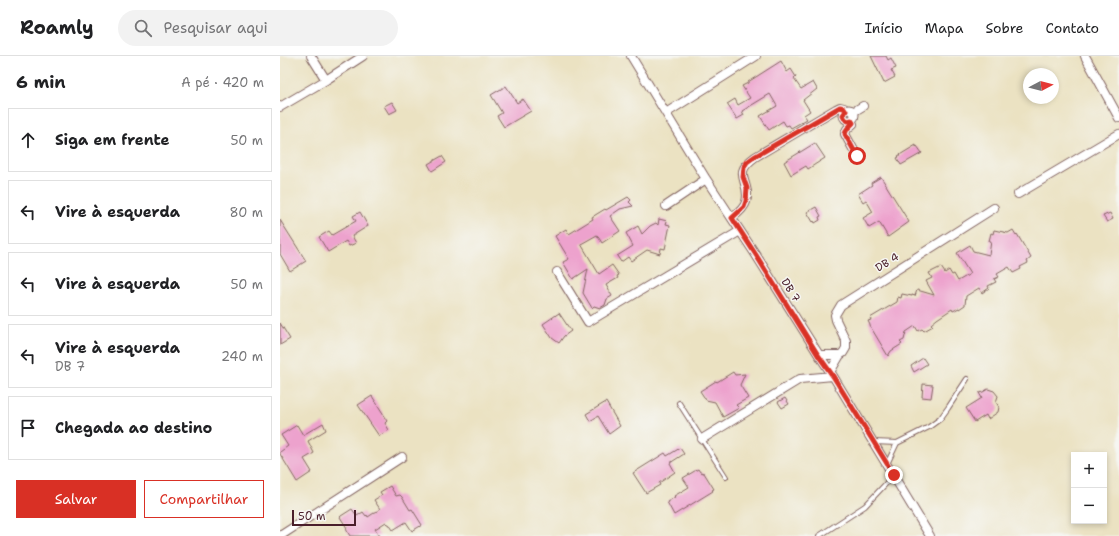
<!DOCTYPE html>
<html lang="pt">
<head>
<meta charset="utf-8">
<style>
	body { margin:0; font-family:"Shantell Sans",sans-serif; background:#f2f2f2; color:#202124 }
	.controls { position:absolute; right:12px; bottom:12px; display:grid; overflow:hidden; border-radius:0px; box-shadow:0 2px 6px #0003 }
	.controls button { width:36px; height:36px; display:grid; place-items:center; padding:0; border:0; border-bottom:1px solid #e0e0e0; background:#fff; color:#202124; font:20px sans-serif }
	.compass { position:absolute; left:743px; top:12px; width:36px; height:36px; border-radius:50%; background:#fff; box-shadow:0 2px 6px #0003; rotate:83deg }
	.scale { position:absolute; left:12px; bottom:10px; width:64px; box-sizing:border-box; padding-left:4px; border:2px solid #4a1f2b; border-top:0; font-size:11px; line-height:14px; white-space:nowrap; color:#4a1f2b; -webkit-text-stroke:3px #f6f6f2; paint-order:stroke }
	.stop { position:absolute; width:12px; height:12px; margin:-9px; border:3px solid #d93025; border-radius:50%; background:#fff }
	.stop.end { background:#d93025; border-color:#fff; box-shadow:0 1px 4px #0008 }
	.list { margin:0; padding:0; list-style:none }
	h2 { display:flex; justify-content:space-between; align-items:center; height:52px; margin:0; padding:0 16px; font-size:17px }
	h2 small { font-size:13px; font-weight:400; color:#757577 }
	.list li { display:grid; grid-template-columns:26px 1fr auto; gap:12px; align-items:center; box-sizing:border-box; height:64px; margin:0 8px 8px; padding:0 8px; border:1px solid #e0e0e0; border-radius:0px }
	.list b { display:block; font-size:15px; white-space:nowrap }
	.list p { margin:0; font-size:13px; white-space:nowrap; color:#757577 }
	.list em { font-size:13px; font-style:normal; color:#757577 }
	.actions { display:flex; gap:8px; padding:12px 16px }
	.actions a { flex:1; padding:9px 0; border:1px solid #d93025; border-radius:0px; text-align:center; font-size:14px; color:#d93025 }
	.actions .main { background:#d93025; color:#fff }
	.icon { flex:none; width:22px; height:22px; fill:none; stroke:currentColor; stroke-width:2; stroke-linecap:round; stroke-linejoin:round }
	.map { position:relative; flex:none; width:839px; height:480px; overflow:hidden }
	header { display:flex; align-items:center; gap:24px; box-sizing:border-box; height:56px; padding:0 20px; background:#fff; border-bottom:1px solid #e0e0e0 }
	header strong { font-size:19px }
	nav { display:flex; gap:22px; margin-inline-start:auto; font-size:14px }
	.search { width:280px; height:36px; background:#f2f2f2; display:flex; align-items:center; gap:10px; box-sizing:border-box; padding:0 14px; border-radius:22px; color:#757577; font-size:15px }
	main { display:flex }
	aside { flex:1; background:#fff }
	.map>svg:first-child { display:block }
</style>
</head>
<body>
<header>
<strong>Roamly</strong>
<div class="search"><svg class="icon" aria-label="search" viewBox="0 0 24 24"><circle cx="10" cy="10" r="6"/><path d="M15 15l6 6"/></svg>Pesquisar aqui</div>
<nav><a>Início</a><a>Mapa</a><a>Sobre</a><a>Contato</a></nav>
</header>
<main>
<aside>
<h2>6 min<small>A pé · 420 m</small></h2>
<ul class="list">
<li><svg class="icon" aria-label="ahead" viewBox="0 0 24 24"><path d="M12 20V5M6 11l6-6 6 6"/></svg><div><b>Siga em frente</b></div><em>50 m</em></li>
<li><svg class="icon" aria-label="left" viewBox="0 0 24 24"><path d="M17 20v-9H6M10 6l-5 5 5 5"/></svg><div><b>Vire à esquerda</b></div><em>80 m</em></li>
<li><svg class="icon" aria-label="left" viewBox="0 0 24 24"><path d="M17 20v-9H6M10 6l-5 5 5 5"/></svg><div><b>Vire à esquerda</b></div><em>50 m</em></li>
<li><svg class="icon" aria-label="left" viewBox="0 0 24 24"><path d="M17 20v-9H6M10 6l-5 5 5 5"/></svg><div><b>Vire à esquerda</b><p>DB 7</p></div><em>240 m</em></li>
<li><svg class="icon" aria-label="arrive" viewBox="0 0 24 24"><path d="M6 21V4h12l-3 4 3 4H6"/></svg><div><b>Chegada ao destino</b></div></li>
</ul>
<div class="actions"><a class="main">Salvar</a><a>Compartilhar</a></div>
</aside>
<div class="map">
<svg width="839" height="480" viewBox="0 0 839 480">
	<rect width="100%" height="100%" fill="#f6f6f2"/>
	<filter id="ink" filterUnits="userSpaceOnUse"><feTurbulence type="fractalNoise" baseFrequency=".025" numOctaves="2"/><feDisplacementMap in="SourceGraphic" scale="8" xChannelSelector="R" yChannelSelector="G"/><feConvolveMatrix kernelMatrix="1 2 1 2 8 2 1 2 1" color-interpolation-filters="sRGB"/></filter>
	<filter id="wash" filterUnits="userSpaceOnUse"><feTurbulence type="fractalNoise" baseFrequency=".012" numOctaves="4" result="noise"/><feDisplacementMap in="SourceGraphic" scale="16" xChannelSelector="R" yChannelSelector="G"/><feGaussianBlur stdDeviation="0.9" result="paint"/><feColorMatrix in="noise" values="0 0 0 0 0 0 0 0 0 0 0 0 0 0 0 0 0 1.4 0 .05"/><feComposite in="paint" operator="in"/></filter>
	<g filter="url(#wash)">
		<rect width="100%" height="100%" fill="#ebe2c2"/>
		<g id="blocks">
			<path fill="#eda2cd" d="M591 0H606L608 4 611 2 616 12 611 14 615 21 604 27Z
				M501 5 507 16 511 13 516 21 514 23 521 33 533 26 537 33 523 44 530 55 524 59 527 63 511 72 509 69 506 70 503 65 489 74 480 60 497 50 490 38 462 55 464 59 457 63 447 48 455 43 458 49 470 42 462 30 468 27V26Z
				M226 30 237 47 243 43 251 55 224 71 217 60 222 57 211 39Z
				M112 46 117 54 109 58 104 50Z
				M535 87 545 102 528 113 526 110 511 119 504 106Z
				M636 89V91L637 90 642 97 621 109 617 102 619 101 618 100Z
				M162 100 166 106 152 115 148 108Z
				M601 121 629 166 608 181 599 166 589 172 583 162 593 156 586 144 583 146 578 138 592 129 591 127Z
				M348 141 351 144 349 146 353 150 340 153 330 160 340 175 322 187 317 179 301 188 319 218 332 209 339 219 337 220 338 222 326 229 332 240 327 243 325 249 320 252 314 250 312 252 303 237 308 213 293 223 283 206 289 203 275 180 286 173 289 178 313 163 312 161 325 153 326 154Z
				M536 151 541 160 539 161 540 164 535 167 534 165 533 166 527 156Z
				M80 156 88 170 72 180 76 187 69 190 66 185 48 196 39 181 49 175 52 179 76 165 73 160Z
				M830 157 833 163 827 166 823 160Z
				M379 163 387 165 386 168 390 169 385 193 381 192 380 198 367 194 351 205 348 201 341 206 337 200 353 190 346 177 358 170 362 178 370 170 376 167 378 169Z
				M0 164 26 205 10 215 0 198Z
				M714 174 728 177 733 174 736 179 737 178 751 202 747 205 748 207 740 211 741 213 733 217 729 211 717 218 719 221 714 223 716 226 708 230 709 232 702 237 699 232 686 240 685 249 679 253V252L673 255 672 253 657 263 651 268 653 270 644 275 642 273 638 275 635 270 626 276 624 284 620 286 622 288 611 295 608 300 590 270V269L588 265 591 264 590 262 617 246 618 241 621 242 622 238 632 240V239L635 240 637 234 654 239 646 225 652 222 649 217 661 211 665 217 669 214 672 219 674 218 678 225 690 218 677 197 690 189 693 195 709 199 711 185H709L711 177 713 178Z
				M279 257 291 275 284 280 279 287 272 282 263 268Z
				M0 267 10 283 0 289Z
				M643 302 647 308 634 316 631 310Z
				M453 316 455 319 465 318 460 329 468 342 456 349 459 352 443 361 435 346 426 344 420 335 436 325 437 326Z
				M643 328 653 329 651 342 642 341Z
				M708 333 714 335 718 340 716 346 719 351 718 356 708 363 706 359 695 366 686 352 702 342 699 337 703 336Z
				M92 340 104 359H103L107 365 105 367 109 374 99 380 78 349Z
				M505 342 509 348 502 352 498 346Z
				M326 346 340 370 329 378 318 360 310 365 306 358Z
				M43 367 46 374 28 385 34 397 24 403 32 416 17 426 0 398V396L8 390 1 379 17 369 23 379Z
				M400 392 404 398 390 407 395 416 379 427 380 429 366 437 353 417 385 397 387 400Z
				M418 413 420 416 424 417 434 433 432 434 433 435 394 459 387 446 395 441 394 440 409 431 403 422Z
				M110 430 116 440 120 439 122 441 130 454 132 453 142 469 132 475 126 466 113 474 109 468H108L106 466 95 473 100 480H70L66 473 67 472 60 461 61 460 72 453 77 460 83 456 86 460 87 459 88 461 100 453 94 444 102 439 100 436Z"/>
		</g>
	</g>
	<g filter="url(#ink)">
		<use href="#blocks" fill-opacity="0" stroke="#826360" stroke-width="1"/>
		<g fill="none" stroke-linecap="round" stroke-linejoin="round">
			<defs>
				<path id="lane" d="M399 347 446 421
					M594 386 617 387 649 371 660 363 668 352 687 323
					M607 408 617 387
					M539 480 585 450 614 419"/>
				<path id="street" d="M31 0 46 24
					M351 0 426 123 476 199 539 299 553 320 650 480
					M805 0 839 62
					M0 51 46 24 83 0
					M563.5 59a5.5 5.5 0 1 1 11 0a5.5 5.5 0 1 1-11 0Z
					M573 56 583 50
					M386 57 476 0
					M571 64 573 68 567 73 565 78 577 100
					M738 138 839 78
					M386 150 426 123
					M452 162C457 158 464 153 466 146 472 125 450 119 475 101L556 53 560 51 564 52 566 55
					M277 216 308 266 460 175
					M539 299H560
					M550 316 560 299 563 297 566 292V285L556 264 555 259 561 249 714 152
					M422 383 520 323 553 320
					M0 480 122 401"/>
			</defs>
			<use href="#lane" stroke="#826360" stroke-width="6"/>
			<use href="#street" stroke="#826360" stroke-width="10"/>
			<use href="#lane" stroke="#fff" stroke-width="4"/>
			<use href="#street" stroke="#fff" stroke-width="8"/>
		</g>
	</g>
	<g fill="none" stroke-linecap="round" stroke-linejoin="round" filter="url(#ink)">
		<path stroke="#d93025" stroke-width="5" d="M577 100 565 78 567 73 573 67 571 64 568 65 565 63 563 59 566 55 564 52 560 51 474 101 467 106 464 111 463 121 467 132 466 145 464 151 452 162 476 199 538 299 553 320 614 419"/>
	</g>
	<g text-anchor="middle" stroke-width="3" stroke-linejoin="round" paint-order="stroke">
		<g font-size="11" fill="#4a1f2b" stroke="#f6f6f2">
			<text transform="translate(607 206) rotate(-32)" y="4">DB 4</text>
			<text transform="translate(511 234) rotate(58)" y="4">DB 7</text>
		</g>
	</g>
</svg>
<div class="controls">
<button>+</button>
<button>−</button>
</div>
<svg class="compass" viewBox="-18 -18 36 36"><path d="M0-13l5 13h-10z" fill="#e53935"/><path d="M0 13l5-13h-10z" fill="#757577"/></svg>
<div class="scale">50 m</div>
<div class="stop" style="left:577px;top:100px"></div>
<div class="stop end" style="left:614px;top:419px"></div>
</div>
</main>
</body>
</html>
